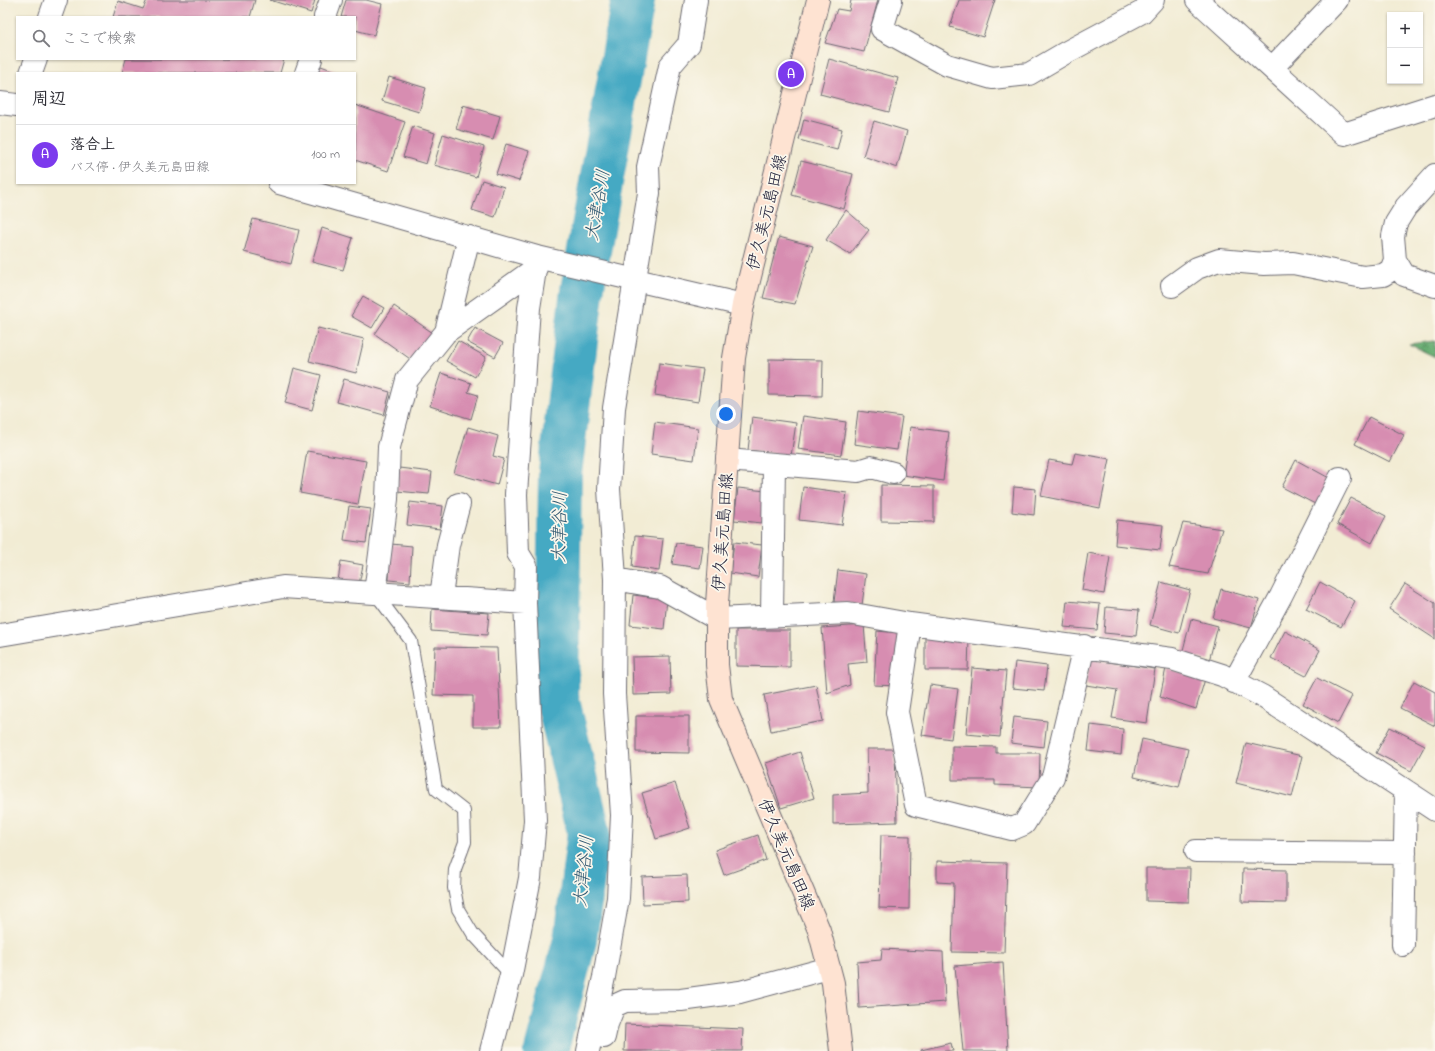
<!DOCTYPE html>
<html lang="ja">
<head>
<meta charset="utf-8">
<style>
	body { margin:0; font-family:"Indie Flower","Klee One",sans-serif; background:#f2f2f3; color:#2b2b33 }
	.controls { position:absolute; right:12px; top:12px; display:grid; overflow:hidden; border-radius:0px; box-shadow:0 1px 3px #0004 }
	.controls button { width:36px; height:36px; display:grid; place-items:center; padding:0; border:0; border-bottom:1px solid #e1e1e2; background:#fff; color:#2b2b33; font:20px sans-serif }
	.you { position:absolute; left:726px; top:414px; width:14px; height:14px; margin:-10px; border:3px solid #fff; border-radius:50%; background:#1a73e8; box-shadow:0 0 0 6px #1a73e833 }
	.badge { display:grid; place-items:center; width:26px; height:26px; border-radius:50%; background:#7c3aed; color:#fff; font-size:13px; font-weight:700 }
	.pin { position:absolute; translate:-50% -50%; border:2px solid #fff; box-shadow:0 1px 4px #0006 }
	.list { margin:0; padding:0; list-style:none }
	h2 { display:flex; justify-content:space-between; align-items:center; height:52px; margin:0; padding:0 16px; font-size:17px }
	h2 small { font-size:13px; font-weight:400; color:#7c7c81 }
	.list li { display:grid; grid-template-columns:26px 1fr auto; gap:12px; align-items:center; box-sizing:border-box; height:60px; padding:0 16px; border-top:1px solid #e1e1e2 }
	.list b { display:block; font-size:15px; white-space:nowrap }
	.list p { margin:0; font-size:13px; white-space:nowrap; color:#7c7c81 }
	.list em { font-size:13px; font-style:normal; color:#7c7c81 }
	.icon { flex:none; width:22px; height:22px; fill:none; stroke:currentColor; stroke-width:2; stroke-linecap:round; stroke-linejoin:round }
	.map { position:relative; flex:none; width:1435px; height:1051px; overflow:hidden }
	.search { position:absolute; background:#fff; box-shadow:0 1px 3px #0004; left:16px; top:16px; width:340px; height:44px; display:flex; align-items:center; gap:10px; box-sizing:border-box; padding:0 14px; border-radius:0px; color:#7c7c81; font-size:15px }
	.panel { position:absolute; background:#fff; box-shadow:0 1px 3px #0004; left:16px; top:72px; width:340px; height:112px; border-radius:0px }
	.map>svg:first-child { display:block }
</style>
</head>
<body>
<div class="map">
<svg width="1435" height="1051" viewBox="0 0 1435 1051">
	<defs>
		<pattern id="forest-crowns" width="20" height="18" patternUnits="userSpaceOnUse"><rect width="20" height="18" fill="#68ad72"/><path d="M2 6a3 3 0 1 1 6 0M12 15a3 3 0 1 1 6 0" fill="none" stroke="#558c5f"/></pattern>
	</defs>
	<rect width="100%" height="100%" fill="#fbf7ec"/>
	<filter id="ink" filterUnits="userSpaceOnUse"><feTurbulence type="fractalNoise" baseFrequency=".025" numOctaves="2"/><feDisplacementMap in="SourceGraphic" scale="8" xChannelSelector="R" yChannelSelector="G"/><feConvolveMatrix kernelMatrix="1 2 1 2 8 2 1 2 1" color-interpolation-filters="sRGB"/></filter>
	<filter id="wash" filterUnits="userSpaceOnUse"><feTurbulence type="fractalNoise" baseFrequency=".012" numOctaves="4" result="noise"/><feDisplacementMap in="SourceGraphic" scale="16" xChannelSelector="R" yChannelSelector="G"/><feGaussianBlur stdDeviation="0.9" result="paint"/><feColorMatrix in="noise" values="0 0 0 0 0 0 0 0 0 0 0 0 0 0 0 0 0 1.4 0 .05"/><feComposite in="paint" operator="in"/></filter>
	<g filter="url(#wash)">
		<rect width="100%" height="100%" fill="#f2ecd4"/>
		<path fill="url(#forest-crowns)" stroke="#456856" d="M1435 341V357L1409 344Z"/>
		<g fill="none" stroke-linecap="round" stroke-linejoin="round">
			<path stroke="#44a9c3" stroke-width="44" d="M546 1051 575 940 589 832 557 697 560 473 582 291 633 0"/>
		</g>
		<g id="blocks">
			<path fill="#d78db1" d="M147 0H255L250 17H113L118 1 143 9Z
				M270 0H315L311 13Z
				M346 0H366L382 4 374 35 355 30V17H341Z
				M851 0H878L864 52 825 43 837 9 849 11Z
				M959 0H995L983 37 950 27Z
				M126 59H284L280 73H122Z
				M829 59 898 78 889 112 820 94Z
				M321 66 340 73H318Z
				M389 77 426 88 419 112 382 101Z
				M355 105 405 122 388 171 355 160Z
				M463 105 500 116 493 140 456 129Z
				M804 119 842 129 837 150 799 140Z
				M874 121 907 131 897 168 863 156Z
				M413 126 435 133 426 164 403 157Z
				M443 134 484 147 476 177 434 165Z
				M506 144 529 151 519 181 496 174Z
				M801 161 853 174 844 209 792 195Z
				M482 180 504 187 495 217 472 210Z
				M846 210 869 230 850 254 826 240Z
				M253 219 299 230 291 264 244 252Z
				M322 228 353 238 343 270 312 262Z
				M779 237 813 246 795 304 763 298Z
				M363 296 384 308 372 328 351 316Z
				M394 306 433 333 413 361 375 334Z
				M318 328 364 339 356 373 309 361Z
				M475 328 503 343 495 357 467 342Z
				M458 341 486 357 475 377 446 361Z
				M769 359 823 360 822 396 769 395Z
				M659 363 703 369 698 402 655 395Z
				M294 368 321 375 312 410 285 403Z
				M441 373 471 383 468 392 478 395 471 419 430 406Z
				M344 379 390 392 384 415 337 402Z
				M858 411 902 417 897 450 854 444Z
				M803 416 846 422 841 455 798 449Z
				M752 417 796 423 791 456 748 450Z
				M1369 417 1404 435 1390 462 1355 444Z
				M655 422 698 428 694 460 651 454Z
				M468 427 498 436 493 456 504 459 497 485 454 473Z
				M910 427 949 432 943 481 903 475Z
				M307 451 366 461 358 504 300 493Z
				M1075 453 1110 459 1100 508 1041 496 1049 460 1072 464Z
				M1296 460 1331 479 1317 505 1282 487Z
				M399 468 432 472 429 494 397 491Z
				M881 485 934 486V522L881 521Z
				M803 487 847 493 842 525 799 520Z
				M1014 487 1036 489 1034 515 1012 512Z
				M738 488 766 491 762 523 734 520Z
				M1351 498 1386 516 1372 543 1337 524Z
				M410 502 443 506 440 529 407 525Z
				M349 506 371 509 366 543 344 540Z
				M1117 520 1163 525 1160 550 1115 545Z
				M1183 523 1222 529 1208 574 1169 567Z
				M635 536 663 539 659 571 632 567Z
				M734 542 762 545 758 577 730 573Z
				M676 543 703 546 700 568 672 564Z
				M391 544 412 546 410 582 389 580Z
				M1088 553 1110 557 1104 594 1082 590Z
				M341 561 363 565 359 584 338 581Z
				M838 570 866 574 862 605 834 602Z
				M1161 582 1190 590 1179 633 1150 625Z
				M1320 582 1355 601 1341 627 1306 609Z
				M1405 584 1435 603V639L1389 609Z
				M1221 589 1259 600 1251 628 1213 618Z
				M633 595 667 599 664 629 630 625Z
				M1067 601 1100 604 1097 630 1064 627Z
				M1106 607 1139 610 1136 636 1104 633Z
				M432 609 489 613 487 635 431 631Z
				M1191 619 1218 626 1209 661 1182 654Z
				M864 625 867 662 848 664 850 685 827 693 822 628Z
				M736 630H790V667L736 666Z
				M877 631 900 633 898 686 874 685Z
				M1285 631 1320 650 1306 676 1271 658Z
				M925 636 969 637 968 670H925Z
				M435 647 497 648 501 727H473V696L433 695Z
				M670 656 671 694 633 695 632 657Z
				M1090 659 1155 669 1147 723 1112 718 1117 690 1086 685Z
				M1015 662 1047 666 1044 691 1012 688Z
				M972 668 1006 671 1000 737 966 734Z
				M1166 668 1205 679 1196 709 1160 697Z
				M1317 678 1352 696 1338 723 1303 704Z
				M1414 681 1435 692V726L1400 708Z
				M816 685 823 721 771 731 764 695Z
				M930 685 958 689 951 739 922 735Z
				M636 716H689V753L636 752Z
				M1014 717 1047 721 1044 747 1011 743Z
				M1091 725 1123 729 1121 755 1088 751Z
				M1390 727 1425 745 1411 771 1376 753Z
				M1142 739 1188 749 1179 787 1134 777Z
				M1246 743 1302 756 1292 797 1236 783Z
				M952 746 996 747V753H1040L1039 787 995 785V780H952Z
				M867 749H895L897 822 833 824V795L868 793Z
				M800 752 814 798 781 808 766 763Z
				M675 783 690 828 656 839 642 793Z
				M758 835 766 860 724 875 715 850Z
				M881 835 910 836 909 909 879 908Z
				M937 861 1007 863 1004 953 952 952 954 883 937 882Z
				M1146 868H1190L1189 902 1146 901Z
				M1243 869 1286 870V903L1242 902Z
				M687 875 688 902 643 904 642 877Z
				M882 949 943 952 945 1002 859 1008 857 962 881 960Z
				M1003 962 1008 1051H963L955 966Z
				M625 1024 743 1029 742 1051H624Z
				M951 1043 953 1051H921V1050Z"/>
		</g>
	</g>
	<g filter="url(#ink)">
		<use href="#blocks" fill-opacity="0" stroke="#6b6971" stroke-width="1"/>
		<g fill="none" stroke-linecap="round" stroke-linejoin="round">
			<defs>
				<path id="service" d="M375 593 411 641 436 789 464 811 465 842 455 869 454 888 458 909 473 934 511 975"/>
				<path id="minor" d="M891 0 882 29 947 65 992 78 1029 74 1065 53 1142 12 1153 0
					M1197 0 1344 134 1435 105
					M50 17 56 0
					M325 17 331 0
					M1272 68 1337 0
					M31 73 36 59
					M306 73 311 59
					M1395 260 1404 275 1435 286
					M1172 286 1197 268 1219 260 1264 264 1293 263 1363 277 1383 275 1391 270 1395 260 1393 236 1396 223 1406 207 1435 175
					M446 332 536 268
					M727 460 858 471 871 467 893 473
					M615 579 660 587 717 619 848 613 910 624 1172 659 1222 675 1262 696 1435 810
					M375 593 387 499 389 447 407 380 446 332 469 237
					M441 597 448 545 459 504
					M772 616 774 464
					M910 624 897 712 916 805 1012 829 1024 824 1053 777 1084 646
					M0 635 283 587 525 603
					M1234 682 1281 596 1340 478
					M1196 851 1405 853
					M1403 945 1406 791
					M604 1037 607 1024 614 1006 625 1001 681 1000 740 992 829 968
					M491 1051 511 975 530 878 535 820 525 603 526 566 518 553 516 494 529 308 537 257
					M588 1051 604 977 618 898 622 815 614 694 615 579 609 489 614 408 649 193 648 167 670 66 689 44 696 0"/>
				<path id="tertiary" d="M0 103 17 105
					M279 183 537 257 743 305"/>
				<path id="secondary" d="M818 0 743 305 734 358 717 604V665L721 699 819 930 833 983 841 1051"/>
			</defs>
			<use href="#service" stroke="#6b6971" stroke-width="14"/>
			<use href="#minor" stroke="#6b6971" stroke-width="24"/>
			<use href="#tertiary" stroke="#6b6971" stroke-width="24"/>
			<use href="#secondary" stroke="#6b6971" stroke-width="24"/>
			<use href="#service" stroke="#fff" stroke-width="12"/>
			<use href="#minor" stroke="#fff" stroke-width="22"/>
			<use href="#tertiary" stroke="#fff" stroke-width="22"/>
			<use href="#secondary" stroke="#fee3d2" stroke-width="22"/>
		</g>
	</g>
	<g text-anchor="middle" stroke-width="3.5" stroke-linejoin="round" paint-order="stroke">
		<g font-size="17" fill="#22223b" stroke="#fbf7ec">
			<text transform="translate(766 212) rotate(-76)" y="6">伊久美元島田線</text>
			<text transform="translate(722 532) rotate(-86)" y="6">伊久美元島田線</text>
			<text transform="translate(787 854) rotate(67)" y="6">伊久美元島田線</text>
		</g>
		<g font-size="18" font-style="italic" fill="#305871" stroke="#fbf7ec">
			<text transform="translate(597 205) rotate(-80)" y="6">大津谷川</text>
			<text transform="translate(559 527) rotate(-89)" y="6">大津谷川</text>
			<text transform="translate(583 871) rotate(-84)" y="6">大津谷川</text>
		</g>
	</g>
</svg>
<div class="controls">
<button>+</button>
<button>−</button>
</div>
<div class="you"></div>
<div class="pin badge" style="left:791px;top:74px">A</div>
<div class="search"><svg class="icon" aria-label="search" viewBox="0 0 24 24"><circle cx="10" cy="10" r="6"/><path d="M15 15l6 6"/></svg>ここで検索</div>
<section class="panel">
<h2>周辺<small></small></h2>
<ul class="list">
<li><span class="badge">A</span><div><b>落合上</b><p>バス停 · 伊久美元島田線</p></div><em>100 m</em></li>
</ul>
</section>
</div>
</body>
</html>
